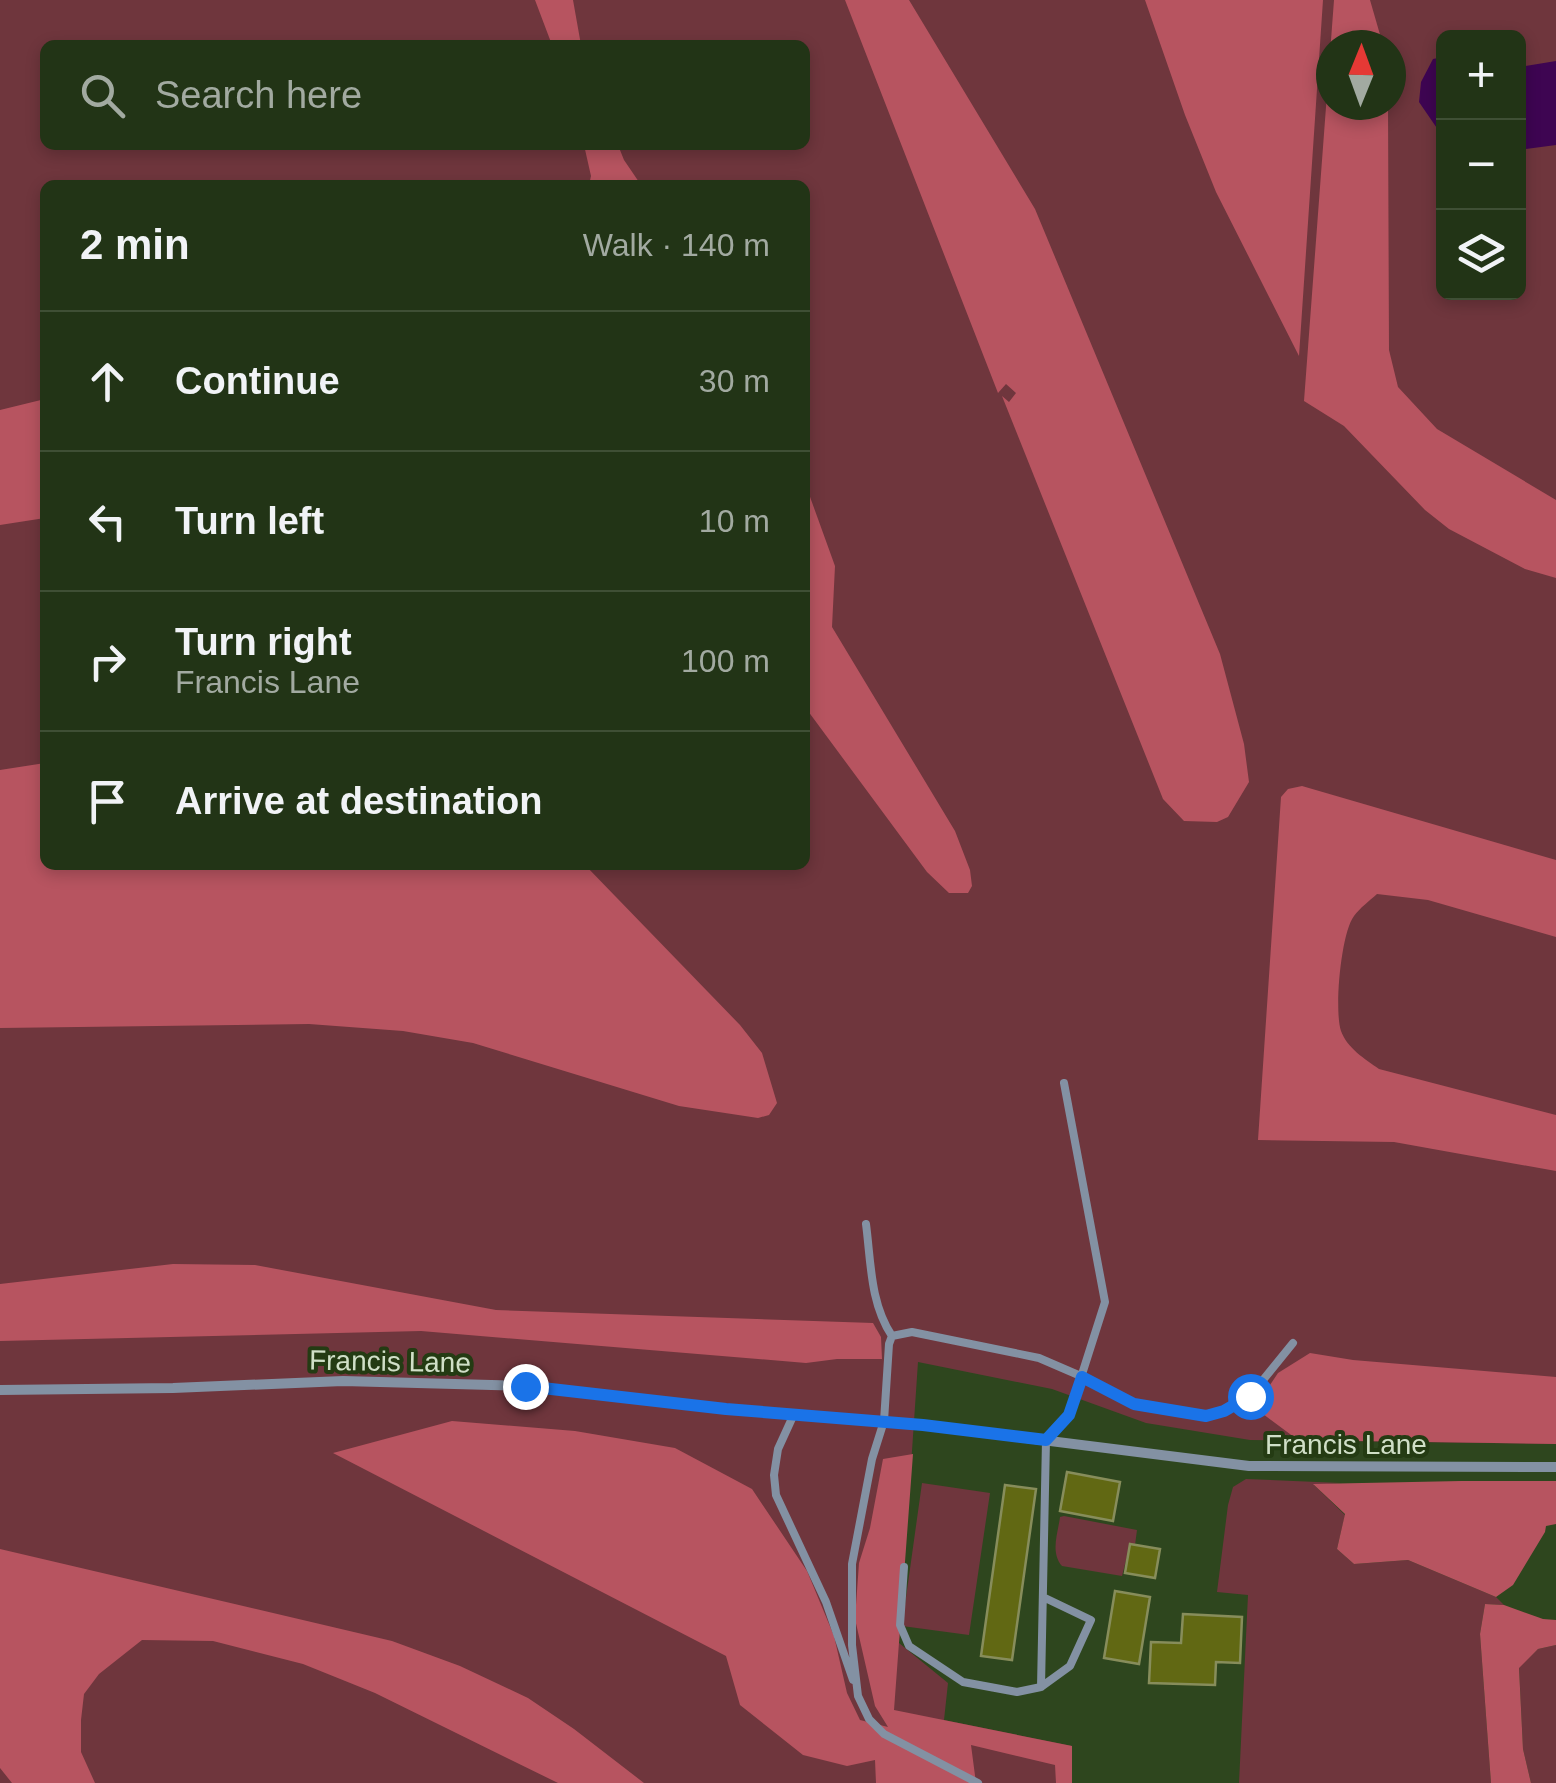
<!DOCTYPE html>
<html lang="en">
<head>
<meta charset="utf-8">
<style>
	body { margin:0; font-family:Helvetica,sans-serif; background:#2e3f23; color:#f1f3f6 }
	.controls { position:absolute; right:30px; top:30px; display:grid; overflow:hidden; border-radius:15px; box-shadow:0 5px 15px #0003 }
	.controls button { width:90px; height:90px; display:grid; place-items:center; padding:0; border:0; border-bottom:2px solid #3f4f35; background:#223416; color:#f1f3f6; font:50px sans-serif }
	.compass { position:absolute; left:1316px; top:30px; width:90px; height:90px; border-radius:50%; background:#223416; box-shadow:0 5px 15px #0003; rotate:1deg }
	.stop { position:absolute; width:30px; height:30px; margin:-22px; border:8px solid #1a73e8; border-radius:50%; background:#fff }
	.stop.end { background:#1a73e8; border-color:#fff; box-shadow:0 2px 10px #0008 }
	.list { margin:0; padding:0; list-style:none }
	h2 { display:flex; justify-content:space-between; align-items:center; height:130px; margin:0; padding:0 40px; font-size:42px }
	h2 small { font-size:32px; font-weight:400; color:#a2aaa1 }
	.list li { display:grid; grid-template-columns:65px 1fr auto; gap:30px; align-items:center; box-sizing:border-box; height:140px; padding:0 40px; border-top:2px solid #3f4f35 }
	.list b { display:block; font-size:38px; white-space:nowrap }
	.list p { margin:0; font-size:32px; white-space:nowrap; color:#a2aaa1 }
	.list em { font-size:32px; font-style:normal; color:#a2aaa1 }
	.icon { flex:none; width:55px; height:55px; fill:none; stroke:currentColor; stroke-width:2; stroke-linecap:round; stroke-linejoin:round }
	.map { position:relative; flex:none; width:1556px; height:1783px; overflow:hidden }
	.search { position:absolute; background:#223416; box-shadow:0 5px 15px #0003; left:40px; top:40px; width:770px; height:110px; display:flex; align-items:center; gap:25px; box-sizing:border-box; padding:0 35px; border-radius:15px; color:#a2aaa1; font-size:38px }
	.panel { position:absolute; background:#223416; box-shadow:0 5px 15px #0003; left:40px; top:180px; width:770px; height:690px; border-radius:15px }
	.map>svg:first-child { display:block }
</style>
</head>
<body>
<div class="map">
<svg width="1556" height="1783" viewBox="0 0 1556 1783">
	<rect width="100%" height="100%" fill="#2e461e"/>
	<path fill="#6f363d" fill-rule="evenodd" d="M0 0H1556V1444L1250 1440 1146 1423 1052 1389 918 1362 899 1643 948 1683 944 1720 1072 1746V1783H0ZM1444 38H1518V292H1444ZM45 45H805V145H45ZM1331 45H1391V105H1331ZM45 185H805V865H45Z
		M1246 1479 1341 1483 1314 1485 1345 1515 1337 1549 1354 1564 1408 1560 1496 1597 1504 1605 1485 1604 1480 1634 1491 1783H1239L1248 1595 1217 1592 1228 1505 1233 1487Z
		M922 1483 990 1493 969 1635 902 1626Z
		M1064 1516 1137 1530 1135 1545H1130L1122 1576 1062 1566C1050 1552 1058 1533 1060 1517Z
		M1556 1645V1783H1531L1523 1749 1519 1667 1538 1649Z"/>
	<path fill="#b75460" d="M535 0H573L581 45H552Z
		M845 0H909L1035 209 1220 654 1244 744 1249 782 1228 817 1217 822 1184 821 1163 799 1002 396 1009 402 1016 393 1006 384 998 393Z
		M1145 0H1323L1299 356 1216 192 1185 115Z
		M1334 0H1370L1383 45H1331V105H1388L1389 350 1398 387 1437 429 1556 500V578L1525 569 1449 529 1425 510 1344 426 1304 401Z
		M584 145H618L624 160 641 185H589L591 176Z
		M45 399V518L0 525V410Z
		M805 483 835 566 832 627 955 831 970 870 972 886 968 893H949L927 872 805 707Z
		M45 763V865H585L740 1025 762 1053 777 1103 769 1115 758 1118 679 1106 473 1043 403 1031 309 1024 0 1028V770Z
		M1302 786 1556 860V937L1428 900 1377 894C1369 901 1360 908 1354 916 1341 933 1334 1010 1341 1031 1347 1048 1365 1059 1379 1069L1556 1115V1171L1394 1142 1258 1140 1281 797 1288 789Z
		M173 1264 255 1265 496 1310 873 1323 881 1337 882 1359H837L806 1363 421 1331 0 1341V1284Z
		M1310 1353 1353 1360 1556 1377V1444L1298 1440 1263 1414 1262 1397 1278 1373Z
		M452 1421 575 1431 675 1448 752 1489 807 1571 834 1636 847 1693 860 1720 888 1727 875 1706 855 1619 859 1563 870 1528 883 1459 913 1454 894 1710 1072 1746V1783H1056L1055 1765 971 1745 976 1783H876L875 1760 847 1766 803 1755 740 1705 726 1656 333 1453Z
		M1461 1481H1556V1524L1546 1526 1545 1532 1513 1585 1496 1597 1408 1560 1354 1564 1337 1549 1345 1514 1313 1484Z
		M0 1549 392 1641 460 1666 528 1698 574 1729 644 1783H558L375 1693 303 1664 213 1641 142 1640 99 1674 84 1694 81 1720V1752L95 1783H12L0 1768Z
		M1485 1604 1504 1605 1543 1619 1556 1620V1645L1538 1649 1519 1668 1523 1749 1531 1783H1491L1480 1634Z"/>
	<path fill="#3e0552" d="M1443 57H1444L1443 137 1419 102 1421 82 1433 59Z
		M1556 61V145L1519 150V67Z"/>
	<path fill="#616813" stroke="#878d5b" stroke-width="2.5" d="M1067 1472 1120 1482 1113 1521 1060 1511Z
		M1005 1485 1036 1489 1012 1660 981 1656Z
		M1130 1544 1160 1549 1155 1578 1125 1573Z
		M1115 1591 1150 1597 1139 1664 1104 1658Z
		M1183 1614 1242 1617 1240 1663 1216 1662 1215 1685 1149 1683 1151 1642 1181 1643Z"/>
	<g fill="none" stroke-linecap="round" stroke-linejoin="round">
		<path stroke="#8391a3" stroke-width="8" d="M866 1224C871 1262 870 1303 892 1336
			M794 1414 778 1449 774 1475 776 1495 826 1602 853 1680
			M904 1567 900 1625 909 1646 963 1682 1017 1692 1041 1687 1070 1666 1091 1620 1043 1597
			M1041 1687 1046 1440 1069 1415 1105 1302 1064 1083
			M978 1783 884 1734 869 1719 858 1696 852 1645V1564L872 1459 884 1421 889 1344 892 1336 912 1332 1039 1358 1090 1380 1134 1404 1206 1416 1223 1411 1250 1396 1293 1343"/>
		<path stroke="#8391a3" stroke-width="10" d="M0 1390 173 1388 343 1381 525 1386 726 1409 923 1425 1249 1466 1556 1467"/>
	</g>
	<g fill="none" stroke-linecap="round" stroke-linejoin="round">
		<path stroke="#1a73e8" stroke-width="12" d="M525 1386 726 1409 923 1425 1046 1440 1069 1415 1082 1377 1134 1404 1206 1416 1224 1411 1250 1396"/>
	</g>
	<g text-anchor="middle" stroke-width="8" stroke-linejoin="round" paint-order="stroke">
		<g font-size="28" fill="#d0dfc7" stroke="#243b13">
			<text transform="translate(390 1361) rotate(1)" y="10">Francis Lane</text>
			<text x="1346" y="1454">Francis Lane</text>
		</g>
	</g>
</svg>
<div class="controls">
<button>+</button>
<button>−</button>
<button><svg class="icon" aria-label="layers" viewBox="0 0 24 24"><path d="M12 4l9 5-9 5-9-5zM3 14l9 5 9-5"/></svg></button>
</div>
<svg class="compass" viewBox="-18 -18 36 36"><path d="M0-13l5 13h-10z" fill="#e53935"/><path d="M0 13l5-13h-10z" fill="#a2aaa1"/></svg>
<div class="stop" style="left:1250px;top:1396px"></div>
<div class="stop end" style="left:525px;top:1386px"></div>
<div class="search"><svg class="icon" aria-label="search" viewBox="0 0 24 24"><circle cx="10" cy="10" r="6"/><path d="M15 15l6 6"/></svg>Search here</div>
<section class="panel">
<h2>2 min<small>Walk · 140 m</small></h2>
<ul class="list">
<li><svg class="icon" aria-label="ahead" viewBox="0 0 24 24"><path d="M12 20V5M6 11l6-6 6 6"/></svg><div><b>Continue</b></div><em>30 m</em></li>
<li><svg class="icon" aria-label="left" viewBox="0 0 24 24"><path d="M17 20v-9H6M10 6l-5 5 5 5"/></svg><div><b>Turn left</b></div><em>10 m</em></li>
<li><svg class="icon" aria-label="right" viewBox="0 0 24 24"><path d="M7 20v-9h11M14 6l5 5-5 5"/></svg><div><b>Turn right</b><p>Francis Lane</p></div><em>100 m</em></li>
<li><svg class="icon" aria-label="arrive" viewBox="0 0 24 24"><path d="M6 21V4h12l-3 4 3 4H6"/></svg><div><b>Arrive at destination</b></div></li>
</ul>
</section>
</div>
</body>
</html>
